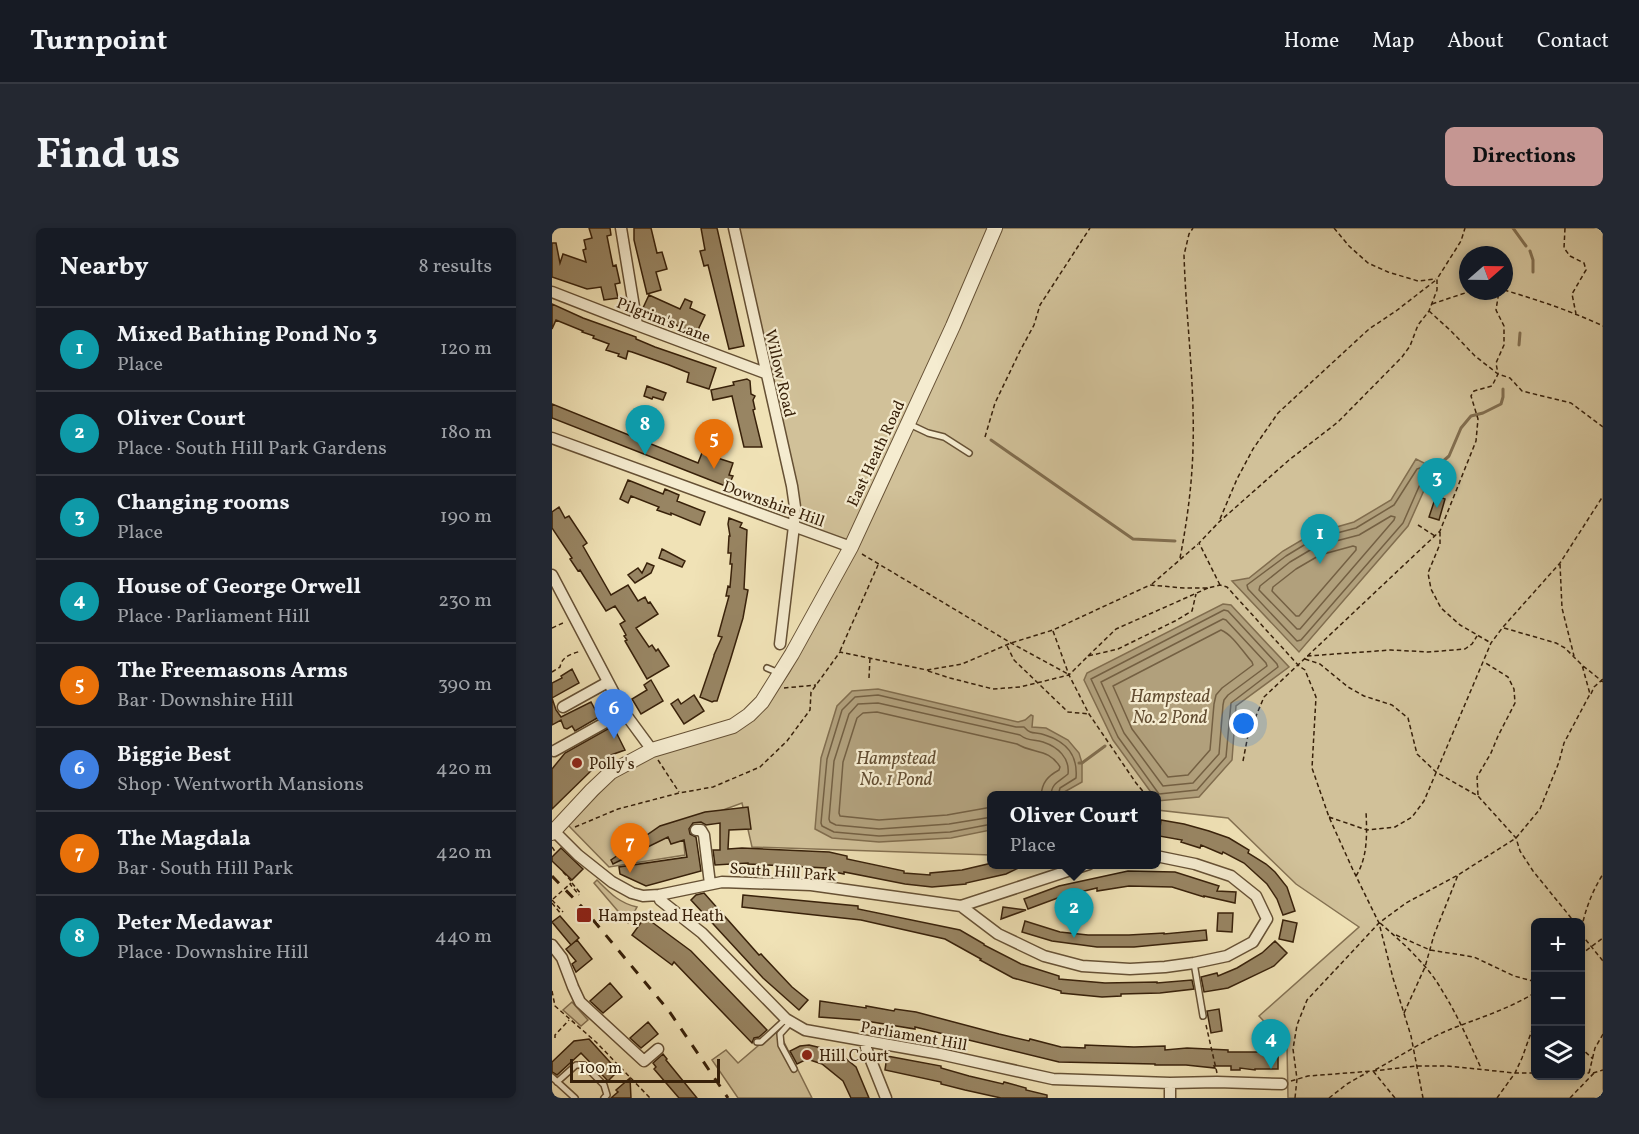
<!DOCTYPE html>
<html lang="en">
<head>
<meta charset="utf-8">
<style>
	body { margin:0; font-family:Vollkorn,serif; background:#242831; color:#f1f3f6 }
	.controls { position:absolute; right:18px; bottom:18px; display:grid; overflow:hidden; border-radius:9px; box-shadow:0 3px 9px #0003 }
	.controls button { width:54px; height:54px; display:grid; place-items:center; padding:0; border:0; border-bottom:2px solid #363941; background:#171b24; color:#f1f3f6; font:30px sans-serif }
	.compass { position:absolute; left:907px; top:18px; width:54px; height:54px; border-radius:50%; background:#171b24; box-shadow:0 3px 9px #0003; rotate:70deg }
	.scale { position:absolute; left:18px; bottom:15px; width:150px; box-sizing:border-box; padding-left:6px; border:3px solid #38210a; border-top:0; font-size:16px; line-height:21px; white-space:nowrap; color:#38210a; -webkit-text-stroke:4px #f5ecd0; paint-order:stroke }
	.you { position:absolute; left:692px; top:496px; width:21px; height:21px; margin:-15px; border:4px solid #fff; border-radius:50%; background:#1a73e8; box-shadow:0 0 0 9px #1a73e833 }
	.badge { display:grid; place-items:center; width:39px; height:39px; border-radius:50%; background:#c59692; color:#fff; font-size:20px; font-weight:700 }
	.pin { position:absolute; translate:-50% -50px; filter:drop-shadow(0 2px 3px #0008) }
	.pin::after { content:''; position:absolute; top:32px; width:21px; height:18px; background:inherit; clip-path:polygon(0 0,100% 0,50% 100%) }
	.popup { position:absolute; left:435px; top:563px; width:174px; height:78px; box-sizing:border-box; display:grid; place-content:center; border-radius:9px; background:#171b24; filter:drop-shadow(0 2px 4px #0005); font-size:20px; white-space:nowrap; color:#9ea1a6 }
	.popup b { font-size:22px; color:#f1f3f6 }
	.popup::after { content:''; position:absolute; left:50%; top:100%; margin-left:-12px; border:12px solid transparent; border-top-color:#171b24 }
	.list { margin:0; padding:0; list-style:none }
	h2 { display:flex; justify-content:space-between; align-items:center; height:78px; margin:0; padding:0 24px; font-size:26px }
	h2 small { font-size:20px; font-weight:400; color:#9ea1a6 }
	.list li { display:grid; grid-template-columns:39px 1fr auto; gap:18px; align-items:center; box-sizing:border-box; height:84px; padding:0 24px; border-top:2px solid #363941 }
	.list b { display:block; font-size:22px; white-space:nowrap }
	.list p { margin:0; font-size:20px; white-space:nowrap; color:#9ea1a6 }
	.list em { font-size:20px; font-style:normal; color:#9ea1a6 }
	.icon { flex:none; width:33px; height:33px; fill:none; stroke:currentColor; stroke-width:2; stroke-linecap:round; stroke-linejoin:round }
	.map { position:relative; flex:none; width:1051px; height:870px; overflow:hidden; border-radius:9px }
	header { display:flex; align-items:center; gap:36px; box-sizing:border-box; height:84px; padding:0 30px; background:#171b24; border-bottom:2px solid #363941 }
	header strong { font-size:28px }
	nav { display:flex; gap:33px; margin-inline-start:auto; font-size:21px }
	.intro { display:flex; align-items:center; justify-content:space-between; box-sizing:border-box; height:144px; padding:0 36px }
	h1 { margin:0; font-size:42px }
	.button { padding:15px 27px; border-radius:9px; background:#c59692; color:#111; font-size:21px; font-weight:700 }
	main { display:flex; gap:36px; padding:0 36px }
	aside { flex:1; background:#171b24; border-radius:9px; box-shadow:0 3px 9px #0003 }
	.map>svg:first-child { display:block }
</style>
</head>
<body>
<header>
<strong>Turnpoint</strong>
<nav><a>Home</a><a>Map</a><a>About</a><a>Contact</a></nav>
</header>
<div class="intro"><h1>Find us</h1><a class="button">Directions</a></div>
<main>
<aside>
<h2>Nearby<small>8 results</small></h2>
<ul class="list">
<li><span class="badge" style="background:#0f9aa8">1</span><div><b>Mixed Bathing Pond No 3</b><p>Place</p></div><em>120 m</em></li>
<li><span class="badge" style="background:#0f9aa8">2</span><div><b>Oliver Court</b><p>Place · South Hill Park Gardens</p></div><em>180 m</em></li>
<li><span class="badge" style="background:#0f9aa8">3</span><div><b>Changing rooms</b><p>Place</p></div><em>190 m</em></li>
<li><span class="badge" style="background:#0f9aa8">4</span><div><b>House of George Orwell</b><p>Place · Parliament Hill</p></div><em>230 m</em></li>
<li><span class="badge" style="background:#e8710a">5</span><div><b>The Freemasons Arms</b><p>Bar · Downshire Hill</p></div><em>390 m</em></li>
<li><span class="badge" style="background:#3f7fe0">6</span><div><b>Biggie Best</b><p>Shop · Wentworth Mansions</p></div><em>420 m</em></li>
<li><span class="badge" style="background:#e8710a">7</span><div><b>The Magdala</b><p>Bar · South Hill Park</p></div><em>420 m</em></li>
<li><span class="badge" style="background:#0f9aa8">8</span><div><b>Peter Medawar</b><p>Place · Downshire Hill</p></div><em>440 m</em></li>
</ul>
</aside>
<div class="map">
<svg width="1051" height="870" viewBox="0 0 1051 870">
	<rect width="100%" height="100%" fill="#f0e2b6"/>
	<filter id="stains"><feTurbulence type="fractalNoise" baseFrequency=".00333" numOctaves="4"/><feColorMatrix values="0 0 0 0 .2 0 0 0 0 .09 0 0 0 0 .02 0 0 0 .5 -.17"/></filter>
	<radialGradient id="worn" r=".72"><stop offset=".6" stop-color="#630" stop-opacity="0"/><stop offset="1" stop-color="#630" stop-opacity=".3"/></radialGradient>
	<path fill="#d1c199" stroke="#847152" stroke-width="1.5" fill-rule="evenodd" d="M182 0H1051V870H736L735 818 707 788 807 699 744 656 676 590 605 582 604 568H440L439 627 200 619 190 575 130 597 133 627 57 639 16 597 63 549 99 529 209 484 219 472 238 443 301 324 242 298 243 279ZM916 27H952V63H916ZM984 694H1028V848H984Z
		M45 652C58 665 67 675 85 679L76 695 42 655Z
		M20 774 36 792 29 798 11 782Z
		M228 799 229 808 260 870H186L160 832 174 822 186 835Z"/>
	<path fill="#b1a07c" stroke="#816d4e" stroke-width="1.5" d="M864 231 882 240 856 298 747 424 680 353 697 350 731 323 760 306 802 294 839 272Z
		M671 376 679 377 737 439 684 478 680 532 647 569 605 573 604 568 601 567 561 512 532 452 535 445Z
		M326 461 466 494 473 492 479 487 481 488 480 499 494 500 516 512 527 525 530 535V554L507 567 440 568 439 602 399 610 327 614 280 610 263 601 269 530 285 478 300 463Z"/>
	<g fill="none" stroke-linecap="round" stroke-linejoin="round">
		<path stroke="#746043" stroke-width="1.5" d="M868 240 873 242V245L851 295 749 412 745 413 696 361 695 357 734 328 762 311 804 300 842 277 865 241Z
			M839 288 843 289 842 292 748 401H745L707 362 708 358 738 334 765 318 807 307Z
			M801 318 804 319V322L747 388H744L720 363 721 359 744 341 768 327Z
			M672 382 676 383 725 436 726 439 679 475 674 529 645 562 607 566 566 509 539 451Z
			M671 391 674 392 714 435 715 438 676 467 672 472 671 477 667 526 641 555 611 558 572 505 549 454Z
			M669 402C681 407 691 424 700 434L701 437 670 460 664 467 662 476 658 522 636 547 616 549 580 501 561 458Z
			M440 579 395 587 327 592 288 588 287 585 291 534 305 490 311 485 325 484 465 516C481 526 497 520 508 539L507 542C496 548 490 554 489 568
			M440 589 397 596 327 601 284 597 278 594 277 591 282 533 297 486 306 476 326 475 468 507C477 514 482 511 491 514 506 519 518 530 516 546 508 553 499 555 499 568
			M440 596 398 604 327 608 282 604 270 598 269 595 275 531 290 482 303 469 326 467 464 499H472C480 508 483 503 493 507 515 514 526 527 524 550L508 560 506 568"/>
		<path stroke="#816d4e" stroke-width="3" d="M961 0 974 18
			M978 23 981 32V44
			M967 117 968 105
			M439 212 581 311 623 313
			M879 240 889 235 897 228 909 200 919 188 931 185 949 176 951 169V161
			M527 535H530L553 518"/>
	</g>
	<path fill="#988563" stroke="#38210a" stroke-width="1.5" d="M37 0H58L59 7 55 8 61 38 64 37 68 55 63 56 66 70 52 72 49 59 35 61 0 49V15H4L8 35 11 26 34 34 31 22 34 21 32 12 40 10Z
		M82 0H99L105 25 110 24 115 41 104 44 109 62 95 66 82 12Z
		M149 0H165L192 118 177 121 156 37 152 38 148 23 153 22Z
		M97 67 128 81 133 71 140 74 138 80 153 87 144 106 90 82Z
		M0 76 31 90 84 109V111L103 119 164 140 157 161 135 154 137 145 117 137 80 124 76 123 74 131 66 128 67 126 54 122 57 116 41 110 42 108 30 104 31 103 4 92 0 101Z
		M195 151 198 153 199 166 203 168 201 172 203 181 201 182 210 219H192L180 168 161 172 159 162 182 157 181 154Z
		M95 158 114 165 111 172 101 169 100 171 92 168Z
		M0 176 146 235 150 225 181 235 177 247 181 248 176 259 0 190Z
		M76 252 111 266 113 261 127 267 125 273 153 284 148 297 119 285V287L105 282 107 279 79 268 76 275 68 271Z
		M884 268 893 271 887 292 877 289Z
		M7 279 13 290 17 288 35 315 31 318 59 367 76 357 86 373 93 369 96 375 98 374 106 386 84 400 97 419 100 417 104 423 106 421 117 438 95 451 73 413 75 412 72 408 74 407 68 396 73 393 63 378 54 383 28 342 26 343 18 331 20 330 0 300V284Z
		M177 290 190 295 188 299 195 302 192 361 196 362 191 390 178 433 165 473H162L160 474 148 469 162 428V427L170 409 166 408 177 368H174L176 358 178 359 180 336H178L179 325H176L177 308H178L176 296Z
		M110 321 133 333 130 339 107 330Z
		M95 335 102 338 99 345 83 355 76 347 86 340 90 345Z
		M20 441 27 455 0 470V455L10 450 9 448Z
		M99 452 111 473 89 486 80 471 95 462 92 457Z
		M142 467 152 483 132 496 119 476 126 471 129 476Z
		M0 470 4 482 9 489 39 474 47 489 23 503 20 498 15 501 12 500 9 492 0 497Z
		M61 498 73 522 59 527 45 537 0 581V541L13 525Z
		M196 579 199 601 177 602 176 621 190 620 277 624 295 628V631L352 643V645L378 647V645L410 642 440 635V636H475L454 646 414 655V656L380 659 353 656 292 644V646L273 642 274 640 196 636V635L163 637 161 622H168V595L154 597 149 594 141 595 137 601 138 606 144 609 149 643 94 658 68 646 67 639 135 629 132 612 119 616 116 609 61 636 59 632 108 598 153 584Z
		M609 592 632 596 657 603 677 610 697 622 696 625 714 636 723 644 735 659 743 683 731 687 725 671 715 656 692 635 671 624 670 626 649 617 648 620 629 614 630 612 607 608Z
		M9 620 31 641 20 652 0 633V629Z
		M576 643 623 644 667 658 665 663 684 664 683 675 652 668V669L620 659 577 658 545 663V660L511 668 476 681 472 671 507 658Z
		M152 665 207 727 209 726 240 759 256 772 247 782 211 750 139 672 144 667Z
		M191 667 306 678V681L408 702 432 716V717L469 736 507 748V751L553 755 605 754V755L640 752 642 761 608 765 569 766V768L550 769 509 765V763L461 750 428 732 429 731 393 711 309 692 190 679Z
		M451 679 474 682 449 691Z
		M666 685H681L680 704 665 703Z
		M8 688 27 710 19 717 0 694Z
		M93 689 139 723 215 802 207 809 202 810 200 815 122 734 120 737 80 707Z
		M731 692 745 695 741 714 727 711Z
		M473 693 508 704 536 707H577L612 705V706L654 702 655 712 582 719H545L500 713 470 704Z
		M25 712 40 731 24 744 20 736 24 733 14 721Z
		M723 713 735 725 722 738 676 760 652 764 649 749 665 745 666 748 685 740 710 725Z
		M58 755 70 769 51 785 38 773Z
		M268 773 314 780V778L342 783 343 781 364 784 447 806 477 813 478 811 509 819 533 820V817L582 819 613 818V822L635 820 676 822V824H726V841H703V842L688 840V842H679V838H662L663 840 634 837H603V836L507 834 363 799V801L308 792 267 789Z
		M667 781 670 803 659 805 655 783Z
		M96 794 106 806 89 820 78 810Z
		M37 811 66 843 56 853 29 825 5 847 0 844V834L22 813Z
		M257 817 282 823 283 822 304 839 317 870H299L291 853 270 836 255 831 245 836 238 823 248 818Z
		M111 826 115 831 114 832 145 870H127L102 841 104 839 101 835Z
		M335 828 389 838V840L417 848 451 856 452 854 474 860V862L495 867V870H449L413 862 389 856V854L333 842Z
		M78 850 79 870H59L66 864 64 862Z"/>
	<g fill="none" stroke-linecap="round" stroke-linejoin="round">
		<defs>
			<path id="service" d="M357 196 376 205 392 209 417 225
				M215 440 227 445
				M642 735 651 788
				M238 795 228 806 229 817 242 841
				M205 814H209L234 791
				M0 849 23 870
				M5 854 24 837H32L52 857 55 867 52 870"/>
			<path id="minor" d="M69 0 85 97
				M182 0 240 258 243 279 242 298 228 416
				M0 64 85 97 213 145
				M0 210 299 319
				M0 347 72 484 100 522
				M11 479 56 454
				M2 523 72 484
				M0 601 26 627 60 654 80 665 91 668 107 667 170 654 259 657 409 678 537 636
				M144 602H149L152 607 158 656
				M107 667 108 672 150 705 234 791 253 802 388 826 501 851 618 855 665 854 730 856
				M409 678 446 706 492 728 530 738 578 741 613 739 642 735 675 728 701 714 715 691 704 668 679 648 643 636 604 628
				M0 717 10 730 21 759 28 774 92 833 106 821
				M314 814V820L334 870
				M618 870V855"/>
			<path id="tertiary" d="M0 605 40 562 59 544 100 522 181 498 197 487 210 474 240 426 299 319 401 98 443 0"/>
		</defs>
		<use href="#service" stroke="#665135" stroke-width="8"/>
		<use href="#minor" stroke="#665135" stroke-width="13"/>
		<use href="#tertiary" stroke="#665135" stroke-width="16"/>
		<path stroke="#38210a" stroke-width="1.5" stroke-dasharray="4.5 3" stroke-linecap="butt" d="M782 0 797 18 816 35 836 44 866 53 884 51
			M1013 0 1012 20 1018 28 1032 35 1034 42 1020 66 1024 86
			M952 62C986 72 1019 83 1051 98
			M880 76 919 63
			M877 83 899 103 923 128 946 146 958 150 970 163 1019 175 1051 199
			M433 209 443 175 468 123 482 97 488 77 538 0
			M668 291 685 251 701 221 726 185 817 101 844 83 884 52
			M866 297 883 308
			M888 304V316L876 345 879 361 889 380 908 397 939 415
			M310 326 459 415 516 446
			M628 330C635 294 640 257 641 220 643 156 634 91 632 27L637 6 641 0
			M1008 336 1010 380 1022 428
			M600 356 646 316
			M668 357 647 315 667 294 737 232 786 194 850 129 858 118 866 97 877 83 885 62V51L909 13 913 0
			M0 400 13 394
			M952 400 1004 415 1013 420 1030 437 1051 454
			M501 403 517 447 537 486 584 555 595 568
			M455 418 462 432 516 484 537 486
			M288 423 326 337
			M536 428 564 401 656 360
			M755 428 839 422 876 424 913 421 920 416 925 408
			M753 431 768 436 796 459 812 468 840 477 856 490 865 526 884 544 926 568 964 610 968 623 981 643 1016 686 1022 694
			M376 443 398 450 441 461 468 459 517 447 536 428 566 421 623 393 640 383 644 366
			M0 444 8 439C10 428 20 426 29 423
			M317 450 318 430
			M232 460 264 457
			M1039 466 1042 459 1051 451
			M106 532 127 564
			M691 533 696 507 712 469 888 303 924 213 926 191 919 168 922 163 940 158 946 146 944 135 952 117V98L944 82 947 63
			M926 567 925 549 939 525 946 508 963 475 962 461 956 449 932 434
			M604 580 606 618
			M777 589 815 602 843 599 860 589 872 573 939 415 951 399 1008 335 1051 268
			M23 599 66 581 127 565 161 559 208 539 235 513 258 482 259 464 288 424 375 442 410 436 459 415 501 402 598 357 632 360H656L668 357 675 359 747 438 753 442 764 469 760 540 777 589 801 642 827 695 841 750 859 808 871 870
			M0 619 4 625
			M11 644 20 654 18 656 27 667
			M804 648C816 629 815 605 814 583
			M20 655 29 666
			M0 672 11 684
			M0 675 9 686
			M828 695C851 715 876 737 891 764 906 788 917 814 929 840
			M1029 706 1051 733
			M844 707 878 722 922 729 962 748 984 754
			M1028 708C1032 685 1039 665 1051 646
			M1028 727 1051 710
			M0 763 3 778 44 814 98 870
			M852 785 873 739 882 707 906 647
			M654 797 665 845
			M3 810V807L17 792
			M1028 819 1041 831
			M1028 845H1037
			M1037 845 1043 820 1051 806
			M1041 845 1051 842
			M739 853 756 848 821 843 864 838H895L963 845H984
			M743 870 745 851 741 821 745 797 755 772 827 695 854 675 906 647 964 610 988 581 1007 534 1012 515 1038 466 1030 437
			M777 870 795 856 816 844
			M843 870 821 843C847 829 872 812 899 801 927 790 957 781 984 764
			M945 870 963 845 970 830 984 791
			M1018 870 1042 845"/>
		<use href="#service" stroke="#f5ecd0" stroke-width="5"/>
		<use href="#minor" stroke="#f5ecd0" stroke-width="10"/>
		<use href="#tertiary" stroke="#f5ecd0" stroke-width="14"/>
		<path stroke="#38210a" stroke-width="3" stroke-dasharray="10 10" stroke-linecap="butt" d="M0 648 32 681 117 783 176 870"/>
		<path stroke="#38210a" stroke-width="1.5" stroke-dasharray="4.5 3" stroke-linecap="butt" d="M1 671 18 656"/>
	</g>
	<g fill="#8f2418" stroke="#f5ecd0" stroke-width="2">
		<circle cx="25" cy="535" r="6"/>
		<rect x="24" y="679" width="16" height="16" rx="3"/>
		<circle cx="255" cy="827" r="6"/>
	</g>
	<g text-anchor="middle" stroke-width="4.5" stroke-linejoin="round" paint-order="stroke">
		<g font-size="16" fill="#38210a" stroke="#f5ecd0">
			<text transform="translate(112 91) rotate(21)" y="6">Pilgrim's Lane</text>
			<text transform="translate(229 145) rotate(77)" y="6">Willow Road</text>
			<text transform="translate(323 225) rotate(-65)" y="6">East Heath Road</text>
			<text transform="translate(222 275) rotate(20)" y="6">Downshire Hill</text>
			<text transform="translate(231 643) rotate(4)" y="6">South Hill Park</text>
			<text transform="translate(362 807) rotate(10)" y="6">Parliament Hill</text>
		</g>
		<g font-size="16" fill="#38210a" stroke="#f5ecd0" text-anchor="start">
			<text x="37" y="541">Polly's</text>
			<text x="46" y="693">Hampstead Heath</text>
			<text x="267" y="833">Hill Court</text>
		</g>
		<g font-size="18" font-style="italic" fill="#624d32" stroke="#f5ecd0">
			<text x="618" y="474">Hampstead<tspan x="618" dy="21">No. 2 Pond</tspan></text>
			<text x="344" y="536">Hampstead<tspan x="344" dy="21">No. 1 Pond</tspan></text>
		</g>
	</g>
	<rect width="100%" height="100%" filter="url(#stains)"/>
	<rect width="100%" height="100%" fill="url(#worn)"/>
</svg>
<div class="controls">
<button>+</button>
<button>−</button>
<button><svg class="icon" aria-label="layers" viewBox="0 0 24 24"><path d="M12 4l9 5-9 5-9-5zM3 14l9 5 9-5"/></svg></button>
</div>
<svg class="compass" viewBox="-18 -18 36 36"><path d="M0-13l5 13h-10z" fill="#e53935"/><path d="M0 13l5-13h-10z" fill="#9ea1a6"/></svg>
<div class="scale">100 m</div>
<div class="you"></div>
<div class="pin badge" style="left:768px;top:336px;background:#0f9aa8">1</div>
<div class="pin badge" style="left:522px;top:710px;background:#0f9aa8">2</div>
<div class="popup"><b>Oliver Court</b>Place</div>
<div class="pin badge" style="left:885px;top:280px;background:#0f9aa8">3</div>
<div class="pin badge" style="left:719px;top:841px;background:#0f9aa8">4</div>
<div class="pin badge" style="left:162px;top:241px;background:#e8710a">5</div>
<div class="pin badge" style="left:62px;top:511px;background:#3f7fe0">6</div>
<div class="pin badge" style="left:78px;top:645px;background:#e8710a">7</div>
<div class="pin badge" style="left:93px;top:227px;background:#0f9aa8">8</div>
</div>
</main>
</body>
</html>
